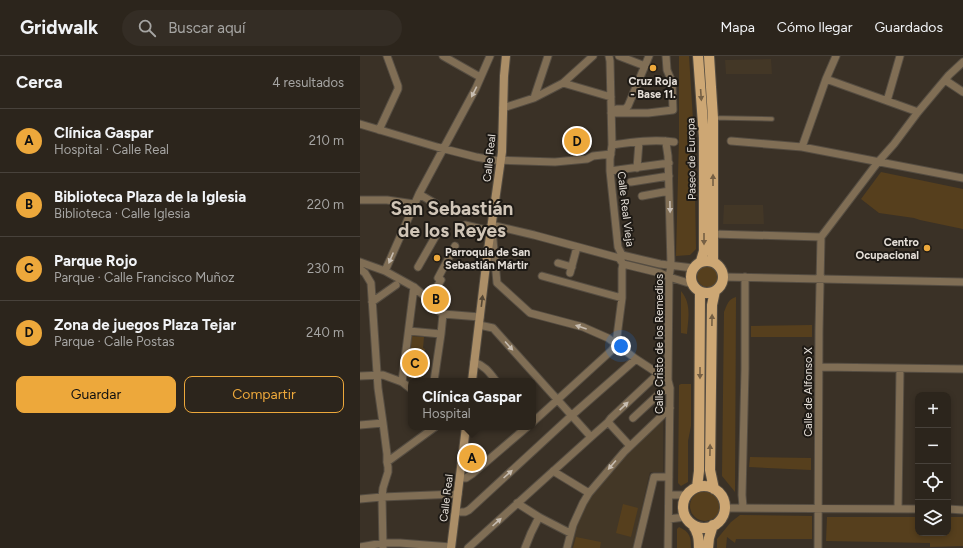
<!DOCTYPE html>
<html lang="es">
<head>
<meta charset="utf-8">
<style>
	body { margin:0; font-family:Figtree,sans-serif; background:#342d25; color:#f1f3f6 }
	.controls { position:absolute; right:12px; bottom:12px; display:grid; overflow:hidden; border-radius:8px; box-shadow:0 2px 6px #0003 }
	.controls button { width:36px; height:36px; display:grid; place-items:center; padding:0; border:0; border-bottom:1px solid #48423b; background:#2c251c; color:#f1f3f6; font:20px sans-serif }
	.you { position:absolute; left:261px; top:290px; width:14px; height:14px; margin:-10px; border:3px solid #fff; border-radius:50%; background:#1a73e8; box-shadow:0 0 0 6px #1a73e833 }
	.badge { display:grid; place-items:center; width:26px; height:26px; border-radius:50%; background:#eda83b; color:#111; font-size:13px; font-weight:700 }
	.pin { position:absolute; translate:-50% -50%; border:2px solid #fff; box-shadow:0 1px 4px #0006 }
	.popup { position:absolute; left:48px; top:322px; width:128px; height:52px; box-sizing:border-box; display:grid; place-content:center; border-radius:8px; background:#2c251c; filter:drop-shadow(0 1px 3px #0005); font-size:13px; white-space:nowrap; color:#a6a5a3 }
	.popup b { font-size:15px; color:#f1f3f6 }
	.popup::after { content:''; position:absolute; left:50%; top:100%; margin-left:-8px; border:8px solid transparent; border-top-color:#2c251c }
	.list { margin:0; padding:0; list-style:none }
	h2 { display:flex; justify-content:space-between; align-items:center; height:52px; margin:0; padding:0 16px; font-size:17px }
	h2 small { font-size:13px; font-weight:400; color:#a6a5a3 }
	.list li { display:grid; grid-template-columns:26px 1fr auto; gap:12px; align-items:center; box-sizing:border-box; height:64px; padding:0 16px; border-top:1px solid #48423b }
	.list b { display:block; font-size:15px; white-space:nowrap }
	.list p { margin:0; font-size:13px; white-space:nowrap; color:#a6a5a3 }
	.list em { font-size:13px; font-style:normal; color:#a6a5a3 }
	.actions { display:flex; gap:8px; padding:12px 16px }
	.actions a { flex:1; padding:9px 0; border:1px solid #eda83b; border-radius:8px; text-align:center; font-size:14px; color:#eda83b }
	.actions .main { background:#eda83b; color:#111 }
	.icon { flex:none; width:22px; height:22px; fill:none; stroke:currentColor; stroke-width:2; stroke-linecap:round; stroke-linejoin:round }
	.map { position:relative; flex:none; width:603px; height:492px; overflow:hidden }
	header { display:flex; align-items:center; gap:24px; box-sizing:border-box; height:56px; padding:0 20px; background:#2c251c; border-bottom:1px solid #48423b }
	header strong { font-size:19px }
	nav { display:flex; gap:22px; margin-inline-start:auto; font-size:14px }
	.search { width:280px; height:36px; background:#342d25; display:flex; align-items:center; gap:10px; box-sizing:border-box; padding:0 14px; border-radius:22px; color:#a6a5a3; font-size:15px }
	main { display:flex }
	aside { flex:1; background:#2c251c }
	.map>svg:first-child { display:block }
</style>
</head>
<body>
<header>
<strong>Gridwalk</strong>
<div class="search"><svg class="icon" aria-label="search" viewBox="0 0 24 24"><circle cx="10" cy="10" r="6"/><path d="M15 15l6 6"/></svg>Buscar aquí</div>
<nav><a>Mapa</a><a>Cómo llegar</a><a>Guardados</a></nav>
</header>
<main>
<aside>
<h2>Cerca<small>4 resultados</small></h2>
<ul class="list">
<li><span class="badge">A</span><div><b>Clínica Gaspar</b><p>Hospital · Calle Real</p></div><em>210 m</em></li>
<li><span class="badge">B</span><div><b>Biblioteca Plaza de la Iglesia</b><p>Biblioteca · Calle Iglesia</p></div><em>220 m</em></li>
<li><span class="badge">C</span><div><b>Parque Rojo</b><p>Parque · Calle Francisco Muñoz</p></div><em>230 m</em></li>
<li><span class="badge">D</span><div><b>Zona de juegos Plaza Tejar</b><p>Parque · Calle Postas</p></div><em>240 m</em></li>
</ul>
<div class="actions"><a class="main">Guardar</a><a>Compartir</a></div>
</aside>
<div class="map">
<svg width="603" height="492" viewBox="0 0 603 492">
	<rect width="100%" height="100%" fill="#3a3126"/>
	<path fill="#433726" d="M411 3 412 18H366L365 4Z
		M364 149H403L404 168H363Z
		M303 362V416H290L288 424 273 492H211L214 469 231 437 271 393Z"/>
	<path fill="#563f1d" d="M319 0H329L334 80 336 193 330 199 316 200 319 82Z
		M214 75C233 78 222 105 206 93Z
		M521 116 603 133V173L560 164 554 162 519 157 501 143Z
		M337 220a11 11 0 1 1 22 0a11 11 0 1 1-22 0Z
		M321 235C332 248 328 263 327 278L321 277Z
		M376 241 375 436 362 420 364 256C367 249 368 243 376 241Z
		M452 269V281H391V270Z
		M50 280 64 281 63 292 65 293 61 324 45 321Z
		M321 328H331V370L328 385V426L321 430 318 427 319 329Z
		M390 401 451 402V414L389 411Z
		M330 450a15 15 0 1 1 30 0a15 15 0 1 1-30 0Z
		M263 448 278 452 271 481 256 477Z
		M380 459 452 460V483H376L375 487 367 481 366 492H357V483L371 466Z
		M467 461H558V477H588V461H603V490L570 491V487L466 485Z
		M319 471C330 476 331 481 331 492H317V473Z
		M216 481 241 486 240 492H213Z"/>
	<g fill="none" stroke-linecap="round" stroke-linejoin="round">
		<defs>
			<path id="lane" d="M354 62H364L412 63"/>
			<path id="street" d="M83 0 120 21
				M249 0 250 5 252 89 250 103V115L258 191 262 199
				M259 0 285 10
				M466 23 558 56
				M585 24 603 36
				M203 27 251 41
				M174 42 188 0
				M527 45 540 0
				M143 52 174 42 203 27 233 0
				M257 53H265L268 50 289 0
				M251 57H288L313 54 312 26 307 14 306 0
				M0 68 77 91 116 101 133 104 195 106 227 103 233 100 251 98
				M19 74 38 33V30L27 0
				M305 85 306 87 308 100 311 209 309 221 308 324 310 332 308 492
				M371 85 442 91 603 122
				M252 89C273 86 294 83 314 86
				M442 91 466 23 476 0
				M277 112 279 86
				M250 115 309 107
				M271 126 309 120
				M59 138 76 148
				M282 140 309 135
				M0 144H27L54 148
				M105 169 130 175
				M131 169 174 179 259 202
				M353 178 461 181
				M130 180 133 184 137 227 170 257 223 271 248 282 276 303 308 324
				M461 181 518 106 534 88 558 56 589 19 603 6
				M262 199 300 208 333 212
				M0 206 25 215 54 231 69 244 76 253 83 258 120 261
				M198 207 212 211
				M263 208 300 217 309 221 332 228
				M58 211 78 176
				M0 213 5 217 11 227 18 332 23 367 27 398V406L28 411V416L23 432 22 441 23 492
				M25 215 59 138 116 32 130 0
				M210 217 217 191
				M182 220 262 242
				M363 221 603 226
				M12 246 36 229
				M69 247V244L81 224 78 222 95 190
				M119 269 133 272 231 381
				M49 275 81 278
				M114 306C125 310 129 316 136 325
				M459 311 603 313
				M0 320 23 319 42 326 51 333
				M74 325 81 278 83 258
				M42 326 54 231
				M273 362 301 336 310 332
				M173 366 252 294 256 288 262 242V213L263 208 259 202
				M248 366 270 390
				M0 369 23 367
				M27 406 75 371
				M193 415 229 437
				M100 422H106L112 418 167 371
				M309 439H326
				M0 443 22 441 98 438
				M157 447 179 461 210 477
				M383 451 382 439 385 313V221
				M364 452 558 453
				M538 453 540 313
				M588 453 603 454
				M96 456H105L109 454 211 360 276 303
				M309 463 325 461
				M0 491 23 487H40L91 491
				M108 492 231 381 248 366 251 362 298 318
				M165 492 171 477 179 461
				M207 492 213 469 223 447 229 437 264 396 310 352
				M277 492 294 421H309
				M458 492 459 275 461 181"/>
			<path id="secondary" d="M112 325 127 201 142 96 144 20 146 0
				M91 492 106 371"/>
			<path id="primary" d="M338 0 344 82V195L341 205
				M349 0 353 62V205
				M331 221a16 16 0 1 1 32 0a16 16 0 1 1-32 0Z
				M323 451a21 21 0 1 1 42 0a21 21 0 1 1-42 0Z
				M337 431 339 415 340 236
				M354 433 350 414 352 249 355 235
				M332 468C338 476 339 482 339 492
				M348 492 349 482 353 469"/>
		</defs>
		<use href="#lane" stroke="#554d42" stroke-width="5.5"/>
		<use href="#street" stroke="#554d42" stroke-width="9"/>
		<use href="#secondary" stroke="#554d42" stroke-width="10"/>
		<use href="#primary" stroke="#554d42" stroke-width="12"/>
		<use href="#lane" stroke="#806e55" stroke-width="3.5"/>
		<use href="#street" stroke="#806e55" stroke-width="7"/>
		<use href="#secondary" stroke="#ab8e67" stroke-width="8"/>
		<use href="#primary" stroke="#cda774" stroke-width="10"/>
	</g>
	<defs><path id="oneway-solid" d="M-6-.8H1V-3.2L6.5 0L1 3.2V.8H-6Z"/></defs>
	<g fill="#c7bdb1">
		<use href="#oneway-solid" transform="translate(114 36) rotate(117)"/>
		<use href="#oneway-solid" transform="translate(310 151) rotate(89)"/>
		<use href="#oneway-solid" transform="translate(31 202) rotate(113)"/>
		<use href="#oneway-solid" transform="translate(221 271) rotate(-161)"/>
		<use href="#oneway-solid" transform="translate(149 290) rotate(48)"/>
		<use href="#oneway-solid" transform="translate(264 350) rotate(-43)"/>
		<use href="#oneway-solid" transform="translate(252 409) rotate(131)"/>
		<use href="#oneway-solid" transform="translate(148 418) rotate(-42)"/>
		<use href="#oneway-solid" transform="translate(137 466) rotate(-42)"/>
	</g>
	<g fill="#766044">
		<use href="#oneway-solid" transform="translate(341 39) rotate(86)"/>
		<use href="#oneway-solid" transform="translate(353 124) rotate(-90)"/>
		<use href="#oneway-solid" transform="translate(344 183) rotate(90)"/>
		<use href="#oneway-solid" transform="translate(352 264) rotate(-89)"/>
		<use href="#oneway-solid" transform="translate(340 317) rotate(90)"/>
		<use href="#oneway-solid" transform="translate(350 394) rotate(-89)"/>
	</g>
	<use fill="#564836" href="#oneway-solid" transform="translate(122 245) rotate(-83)"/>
	<g fill="#eda83b" stroke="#1e1a15" stroke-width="1.5">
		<circle cx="293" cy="12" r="4"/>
		<circle cx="567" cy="192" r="4"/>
		<circle cx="77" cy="202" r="4"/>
	</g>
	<g text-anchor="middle" stroke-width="4" stroke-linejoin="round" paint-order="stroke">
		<g font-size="11" font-weight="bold" fill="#e5dfd8" stroke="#1e1a15">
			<text x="293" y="29">Cruz Roja<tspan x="293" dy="13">- Base 11.</tspan></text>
			<text x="559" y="190" text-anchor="end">Centro<tspan x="559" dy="13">Ocupacional</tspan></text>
			<text x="85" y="200" text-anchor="start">Parroquia de San<tspan x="85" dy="13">Sebastián Mártir</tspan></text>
		</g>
		<g font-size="11" fill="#e5dfd8" stroke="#1e1a15">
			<text transform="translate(129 102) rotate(-84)" y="4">Calle Real</text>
			<text transform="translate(331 103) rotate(-91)" y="4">Paseo de Europa</text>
			<text transform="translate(266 153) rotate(83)" y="4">Calle Real Vieja</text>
			<text transform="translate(299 288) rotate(-90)" y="4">Calle Cristo de los Remedios</text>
			<text transform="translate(448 336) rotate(-90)" y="4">Calle de Alfonso X</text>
			<text transform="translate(86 442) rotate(-83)" y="4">Calle Real</text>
		</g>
		<g font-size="19" font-weight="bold" fill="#d0c5b7" stroke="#1e1a15">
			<text x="92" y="159">San Sebastián<tspan x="92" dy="22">de los Reyes</tspan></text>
		</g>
	</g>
</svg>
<div class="controls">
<button>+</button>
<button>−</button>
<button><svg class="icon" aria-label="locate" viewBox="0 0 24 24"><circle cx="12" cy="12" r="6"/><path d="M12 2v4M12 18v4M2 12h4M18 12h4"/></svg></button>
<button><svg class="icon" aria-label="layers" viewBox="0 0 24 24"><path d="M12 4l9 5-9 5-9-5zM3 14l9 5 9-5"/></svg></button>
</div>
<div class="you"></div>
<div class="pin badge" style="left:112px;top:402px">A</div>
<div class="popup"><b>Clínica Gaspar</b>Hospital</div>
<div class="pin badge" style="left:76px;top:243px">B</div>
<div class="pin badge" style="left:55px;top:307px">C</div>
<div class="pin badge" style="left:217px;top:85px">D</div>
</div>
</main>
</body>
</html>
